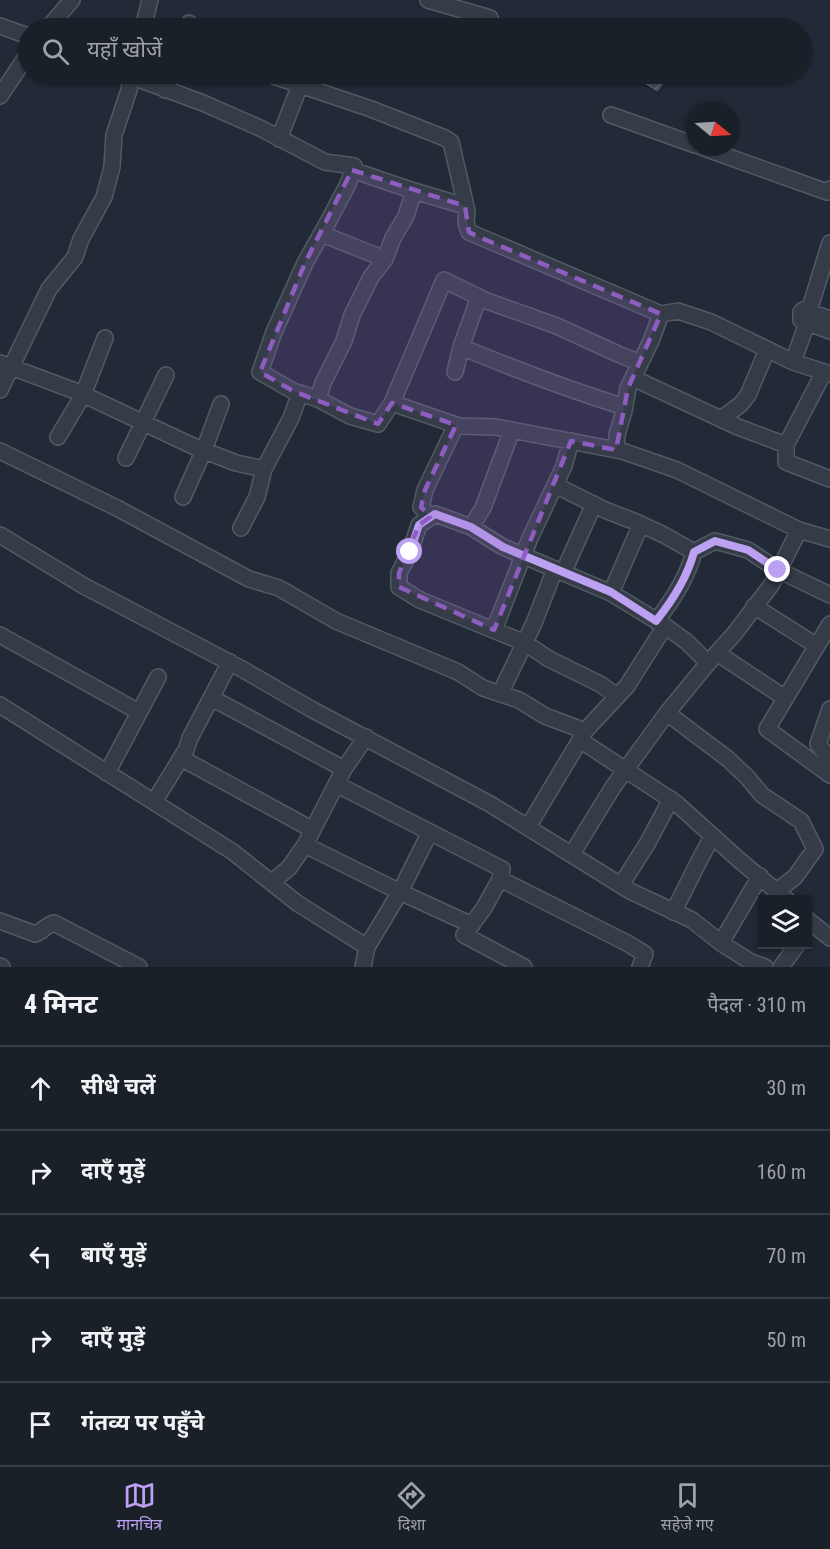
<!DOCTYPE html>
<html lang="hi">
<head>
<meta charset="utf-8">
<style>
	body { margin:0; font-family:"Roboto Condensed","Noto Sans Devanagari",sans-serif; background:#222830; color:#f1f3f6 }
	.controls { position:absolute; right:18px; bottom:18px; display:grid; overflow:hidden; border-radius:0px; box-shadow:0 2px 4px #0004 }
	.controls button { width:54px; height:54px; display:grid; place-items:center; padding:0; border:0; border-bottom:2px solid #373e45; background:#192028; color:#f1f3f6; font:30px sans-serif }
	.compass { position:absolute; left:686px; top:102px; width:54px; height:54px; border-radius:50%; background:#192028; box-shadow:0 2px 4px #0004; rotate:108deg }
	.stop { position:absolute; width:18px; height:18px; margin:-14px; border:4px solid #bca0f2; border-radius:50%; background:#fff }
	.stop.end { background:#bca0f2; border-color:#fff; box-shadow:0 2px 6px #0008 }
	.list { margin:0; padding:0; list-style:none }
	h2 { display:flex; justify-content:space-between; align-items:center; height:78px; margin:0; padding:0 24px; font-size:26px }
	h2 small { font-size:20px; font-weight:400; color:#9fa3a8 }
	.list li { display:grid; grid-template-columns:39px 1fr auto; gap:18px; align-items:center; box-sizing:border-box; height:84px; padding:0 24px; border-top:2px solid #373e45 }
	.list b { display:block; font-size:22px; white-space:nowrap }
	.list em { font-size:20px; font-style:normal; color:#9fa3a8 }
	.icon { flex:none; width:33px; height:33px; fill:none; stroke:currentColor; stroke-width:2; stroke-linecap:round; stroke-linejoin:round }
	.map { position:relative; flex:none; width:830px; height:967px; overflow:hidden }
	.search { position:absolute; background:#192028; box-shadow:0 2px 4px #0004; left:18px; right:18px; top:18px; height:66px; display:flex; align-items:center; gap:15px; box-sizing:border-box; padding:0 21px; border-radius:33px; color:#9fa3a8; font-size:22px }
	.sheet { height:498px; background:#192028 }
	nav { display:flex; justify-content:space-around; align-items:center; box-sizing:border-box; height:84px; border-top:2px solid #373e45; background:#192028; font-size:16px; color:#9fa3a8 }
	nav a { display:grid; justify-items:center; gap:3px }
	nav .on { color:#bca0f2 }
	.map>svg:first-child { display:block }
</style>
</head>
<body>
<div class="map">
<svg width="830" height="967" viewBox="0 0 830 967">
	<defs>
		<pattern id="building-cross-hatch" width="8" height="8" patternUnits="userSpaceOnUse" patternTransform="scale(1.5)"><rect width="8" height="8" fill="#45505e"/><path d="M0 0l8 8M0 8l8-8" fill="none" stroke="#5d6773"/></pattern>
	</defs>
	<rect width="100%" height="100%" fill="#212a36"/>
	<path fill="url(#building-cross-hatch)" stroke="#1c232e" stroke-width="1.5" d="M641 74H661L668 78 658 93 637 80Z"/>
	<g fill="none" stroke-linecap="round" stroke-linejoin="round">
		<defs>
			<path id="minor" d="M428 0 490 18
				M0 26 28 36
				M48 28 72 0
				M143 28 150 0
				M187 28 189 23
				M131 74 141 80 203 103 260 128 325 162 354 166 348 184 328 222 305 263 274 332 260 372 293 391 318 399 350 416 378 424 392 403 459 426 495 427 622 451 677 470 799 530 830 539
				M267 74 300 85
				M165 90 171 74
				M0 96 28 54
				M611 115 695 145
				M279 139 300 85 371 109 445 138 451 142 467 211 466 222 469 232 661 314
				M701 147 827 192 830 189
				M352 170 414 191 465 206
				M322 234 385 259
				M809 311 830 243
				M830 319 803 310 801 312V320L830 331
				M461 347C515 369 569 390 625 407
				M793 362 807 323
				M0 363 78 392 195 447 236 463 264 469
				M455 372 461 347 479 297
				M824 372 786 445V462L830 479
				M633 378 738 427 786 445
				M0 390 49 289 75 257 81 239 104 197 112 167 114 135 129 90 132 74
				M318 399 323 383 344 341 352 315 371 277 385 259 393 238 406 216 414 191
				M392 403 444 280 487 301 557 326 618 354 640 363
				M721 419 741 404 748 395 767 350
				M58 437 83 395 105 338
				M616 450 617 435 624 411 628 388 651 341 661 314 678 311 711 322 793 362 830 374
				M0 451 117 508 249 579 279 588 336 621 458 672 483 688 519 700 545 716 585 731 580 740 676 803 738 859 787 900
				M126 458 166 375
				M555 485 564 466 571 441
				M183 497 204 450 221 404
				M430 517 421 507 425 490 456 425
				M471 527 483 508 512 430
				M241 528 257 497 264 469 291 418 300 393
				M0 535 84 586 242 669 311 709 490 804 630 891 692 920 721 943 751 962 765 967
				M694 552 715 541 748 550 778 570 830 595
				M563 573 594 504
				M611 593 641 524
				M754 606 817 646
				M830 624 767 729 830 775
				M494 630 530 538 555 485 605 510 636 522 664 535 694 552C687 578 673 600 656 621
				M0 635 139 712
				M717 653 785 698
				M500 694 534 623 555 569
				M617 696 600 684 549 659 525 643 420 600 399 587V573L410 552 419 525 435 514 471 527 503 547 611 593 665 626 687 642 708 663
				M211 700 221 703 344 769
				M0 705 233 852 297 903 367 947 363 967
				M830 709 818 744 830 760
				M585 731 627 686 665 626
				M366 737 344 769 305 845 400 892 472 925
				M181 758 313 830
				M107 773 158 677
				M336 784 502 869 500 879
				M154 802 186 750 190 738 230 662
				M528 827 580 740
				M572 854 613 787 667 713
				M272 882 289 868 305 845
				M621 885 647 844 671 799
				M778 890 795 877 815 849 801 821 762 795 747 777 728 759 667 713 708 663 735 633 772 584 799 530
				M673 912C687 887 698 860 713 836
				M808 920 830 938
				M0 921 35 934C42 932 46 925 54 923L139 967
				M721 943 760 876
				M367 947 400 892 430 832
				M0 966 2 967
				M524 967 464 935 484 908 500 879 627 943 645 954 640 967
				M781 967 797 945"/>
		</defs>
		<use href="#minor" stroke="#525a65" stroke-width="18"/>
		<use href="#minor" stroke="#353c47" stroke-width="15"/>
	</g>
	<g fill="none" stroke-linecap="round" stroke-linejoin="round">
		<path stroke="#bca0f2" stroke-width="8" d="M410 552 419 525 435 514 471 527 503 547 611 592 656 621C673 600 687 578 694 552L715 541 748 550 778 570"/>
	</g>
	<path fill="#8d5dc1" fill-opacity="0.2" stroke="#8d5dc1" stroke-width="4.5" stroke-dasharray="12 8" stroke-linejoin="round" d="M352 170 465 206 469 232 479 237 661 314 628 388 616 450 571 441 494 630 399 587V573L419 525 430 517 421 507 425 490 456 425 392 403 378 424 293 391 260 372 305 263Z"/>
</svg>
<div class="controls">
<button><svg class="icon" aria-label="layers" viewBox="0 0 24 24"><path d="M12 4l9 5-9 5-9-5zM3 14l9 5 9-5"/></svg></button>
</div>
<svg class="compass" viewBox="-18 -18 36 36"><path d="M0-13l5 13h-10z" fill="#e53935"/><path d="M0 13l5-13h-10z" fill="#9fa3a8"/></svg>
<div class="stop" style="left:410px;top:552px"></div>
<div class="stop end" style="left:778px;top:570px"></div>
<div class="search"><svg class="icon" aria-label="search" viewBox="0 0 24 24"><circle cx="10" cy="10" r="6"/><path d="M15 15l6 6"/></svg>यहाँ खोजें</div>
</div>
<section class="sheet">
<h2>4 मिनट<small>पैदल · 310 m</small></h2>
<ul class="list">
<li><svg class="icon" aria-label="ahead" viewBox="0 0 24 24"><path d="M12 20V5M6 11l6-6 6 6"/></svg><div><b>सीधे चलें</b></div><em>30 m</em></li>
<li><svg class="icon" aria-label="right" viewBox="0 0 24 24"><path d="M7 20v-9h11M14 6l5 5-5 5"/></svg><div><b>दाएँ मुड़ें</b></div><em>160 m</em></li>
<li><svg class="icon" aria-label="left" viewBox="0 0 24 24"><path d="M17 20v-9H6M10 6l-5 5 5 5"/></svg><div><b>बाएँ मुड़ें</b></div><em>70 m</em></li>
<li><svg class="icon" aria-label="right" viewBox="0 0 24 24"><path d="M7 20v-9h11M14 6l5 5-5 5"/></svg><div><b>दाएँ मुड़ें</b></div><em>50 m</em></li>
<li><svg class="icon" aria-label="arrive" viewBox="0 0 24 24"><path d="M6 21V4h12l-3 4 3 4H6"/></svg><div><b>गंतव्य पर पहुँचे</b></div></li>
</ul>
</section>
<nav>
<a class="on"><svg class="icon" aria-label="map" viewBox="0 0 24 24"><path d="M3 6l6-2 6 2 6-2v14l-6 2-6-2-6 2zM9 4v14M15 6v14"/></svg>मानचित्र</a>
<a><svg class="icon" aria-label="directions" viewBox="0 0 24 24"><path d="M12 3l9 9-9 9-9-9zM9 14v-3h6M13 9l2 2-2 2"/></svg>दिशा</a>
<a><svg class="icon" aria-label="saved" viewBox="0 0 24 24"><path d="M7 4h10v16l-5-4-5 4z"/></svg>सहेजे गए</a>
</nav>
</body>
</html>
